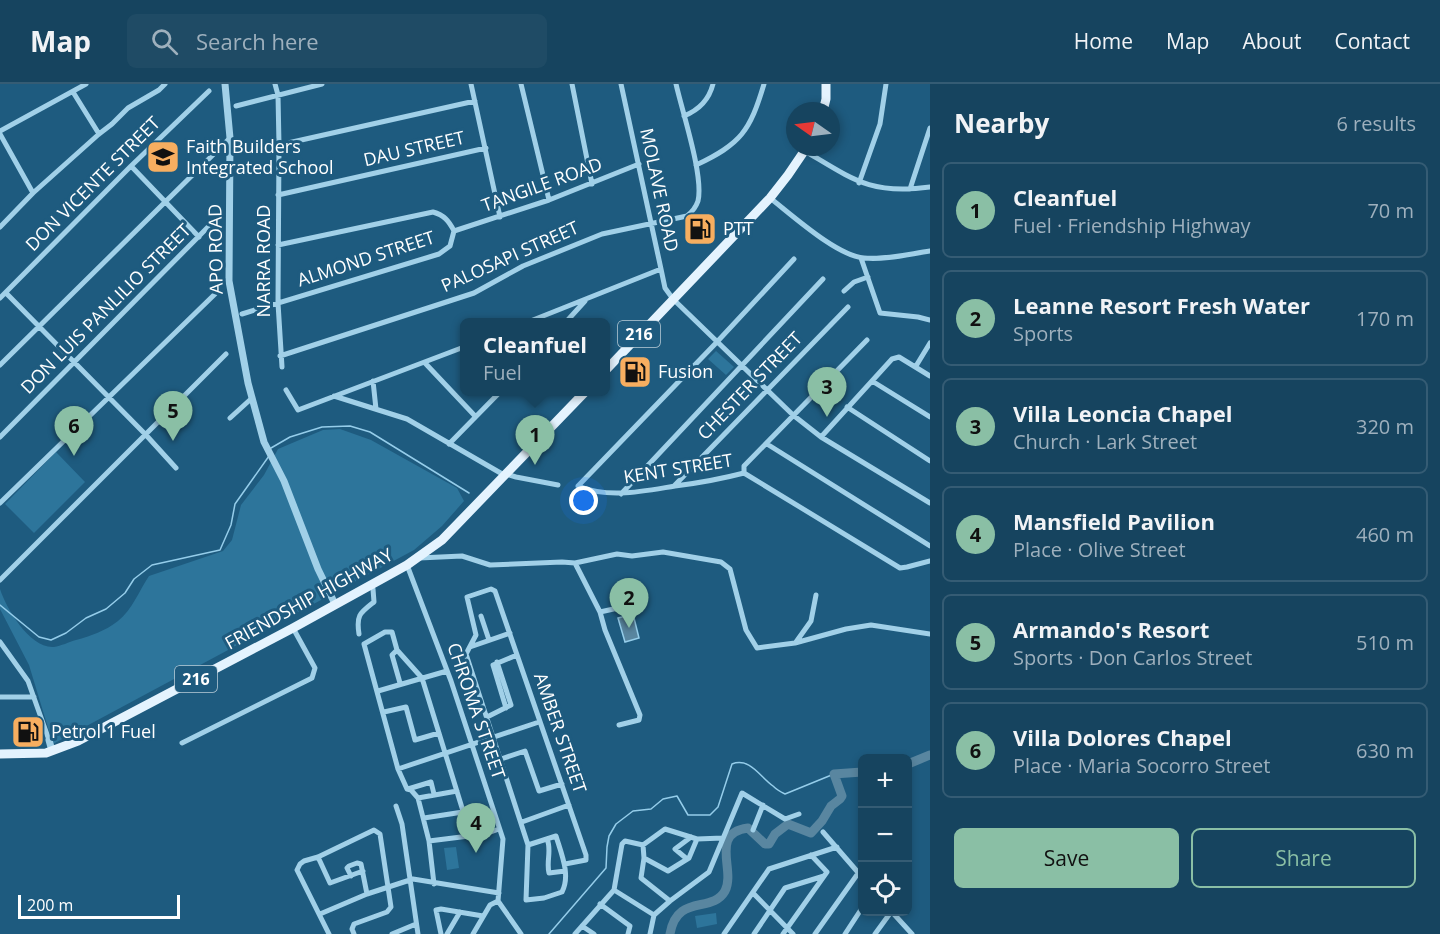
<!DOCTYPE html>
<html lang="en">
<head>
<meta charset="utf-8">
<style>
	body { margin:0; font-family:"Open Sans",sans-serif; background:#1f4b65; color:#f1f3f6 }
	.controls { position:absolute; right:18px; bottom:18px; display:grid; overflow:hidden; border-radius:9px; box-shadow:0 3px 9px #0003 }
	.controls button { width:54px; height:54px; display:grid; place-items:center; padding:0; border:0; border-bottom:2px solid #355c74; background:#16445f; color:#f1f3f6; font:30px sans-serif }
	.compass { position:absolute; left:786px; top:18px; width:54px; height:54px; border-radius:50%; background:#16445f; box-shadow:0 3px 9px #0003; rotate:284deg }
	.scale { position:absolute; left:18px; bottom:15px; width:162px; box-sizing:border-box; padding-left:6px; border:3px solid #fff; border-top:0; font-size:16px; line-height:21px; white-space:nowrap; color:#fff; -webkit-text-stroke:4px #1e5b7f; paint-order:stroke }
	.you { position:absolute; left:584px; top:417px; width:21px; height:21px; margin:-15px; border:4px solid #fff; border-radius:50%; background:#1a73e8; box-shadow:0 0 0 9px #1a73e833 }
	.badge { display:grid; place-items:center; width:39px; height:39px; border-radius:50%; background:#8abfa5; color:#111; font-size:20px; font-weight:700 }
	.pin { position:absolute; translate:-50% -50px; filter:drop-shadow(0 2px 3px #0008) }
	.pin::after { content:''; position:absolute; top:32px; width:21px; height:18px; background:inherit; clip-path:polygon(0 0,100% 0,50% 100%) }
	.popup { position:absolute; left:460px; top:234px; width:150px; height:78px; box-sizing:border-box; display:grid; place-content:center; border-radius:9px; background:#16445f; filter:drop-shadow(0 2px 4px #0005); font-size:20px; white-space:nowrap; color:#9eb0bd }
	.popup b { font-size:22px; color:#f1f3f6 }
	.popup::after { content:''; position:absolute; left:50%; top:100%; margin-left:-12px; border:12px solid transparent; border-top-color:#16445f }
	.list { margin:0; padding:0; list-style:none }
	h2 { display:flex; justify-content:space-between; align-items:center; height:78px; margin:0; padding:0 24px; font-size:26px }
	h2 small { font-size:20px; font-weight:400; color:#9eb0bd }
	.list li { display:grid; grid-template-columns:39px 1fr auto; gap:18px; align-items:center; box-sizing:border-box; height:96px; margin:0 12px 12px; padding:0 12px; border:2px solid #355c74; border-radius:9px }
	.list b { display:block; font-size:22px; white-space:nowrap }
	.list p { margin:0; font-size:20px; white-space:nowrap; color:#9eb0bd }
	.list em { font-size:20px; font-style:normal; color:#9eb0bd }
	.actions { display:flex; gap:12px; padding:18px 24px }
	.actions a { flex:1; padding:14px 0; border:2px solid #8abfa5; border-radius:9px; text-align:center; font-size:21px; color:#8abfa5 }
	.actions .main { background:#8abfa5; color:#111 }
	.icon { flex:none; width:33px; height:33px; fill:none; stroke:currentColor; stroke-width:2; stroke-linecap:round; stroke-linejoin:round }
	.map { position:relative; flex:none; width:930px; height:850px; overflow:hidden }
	header { display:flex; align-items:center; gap:36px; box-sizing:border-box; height:84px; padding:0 30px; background:#16445f; border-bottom:2px solid #355c74 }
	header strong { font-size:28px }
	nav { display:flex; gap:33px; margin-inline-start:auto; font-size:21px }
	.search { width:420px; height:54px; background:#1f4b65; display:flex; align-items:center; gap:15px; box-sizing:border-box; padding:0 21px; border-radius:9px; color:#9eb0bd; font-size:22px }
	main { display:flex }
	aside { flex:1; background:#16445f }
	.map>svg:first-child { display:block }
</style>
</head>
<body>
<header>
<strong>Map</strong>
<div class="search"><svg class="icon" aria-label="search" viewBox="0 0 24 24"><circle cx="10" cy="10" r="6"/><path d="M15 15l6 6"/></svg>Search here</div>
<nav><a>Home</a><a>Map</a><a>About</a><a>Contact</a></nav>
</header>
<main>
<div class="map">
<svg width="930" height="850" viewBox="0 0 930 850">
	<rect width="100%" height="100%" fill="#1e5b7f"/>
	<path fill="#2d759b" d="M716 267 734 283 726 291 708 275Z
		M340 345 371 356 457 404 464 417 442 442 414 466 53 660 29 581 0 525V505C6 524 30 565 54 563 61 562 69 558 76 556 91 552 105 547 118 537 132 526 139 507 149 492L223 467 232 456 241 421 264 391 278 365 323 346Z
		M56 368 85 398 34 449 5 420Z
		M456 763 459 784 447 786 444 764Z
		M716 829 717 840 697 844 695 832Z"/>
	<path fill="#5986a0" stroke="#95cdea" stroke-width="1.5" d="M633 530 639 554 625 558 618 534Z"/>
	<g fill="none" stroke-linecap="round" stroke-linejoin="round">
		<path stroke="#95cdea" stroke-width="1.5" d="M271 364 290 353 322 343 350 342 370 348 469 409
			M0 521 39 553 51 556 66 549 86 534 106 525 125 509 134 495 152 481 220 466 231 441 235 420 269 372
			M549 850 606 784 607 763 609 752 616 740 633 727 651 725 663 715 677 712 688 731H710L718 723 732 680C750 673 760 693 773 702 776 705 781 708 785 710L834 690"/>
		<path stroke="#5986a0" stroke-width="9" d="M908 680 930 671
			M670 850C677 809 712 830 725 807 736 786 709 749 748 744L765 760H769L775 750 788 740 811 749 822 737 831 722 840 715 842 712 834 690 862 688"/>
		<path stroke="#a1d0e8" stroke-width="5" d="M275 0 278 11 279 61 278 219 282 283
			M471 0 500 133
			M521 0 549 116
			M572 0 592 100
			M621 0 661 185 665 204 673 215 793 331 821 353 930 419
			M73 8 99 50
			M236 22 322 0
			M684 32C699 26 709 16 713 0
			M0 47 86 0
			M0 50 33 109
			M279 61 475 17
			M805 67C854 96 871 111 930 103
			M696 81C741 60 750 47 764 0
			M131 82 199 153
			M859 99 880 40 886 0
			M910 105 930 44
			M278 111 486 64
			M770 114C792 131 837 172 864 174 886 176 909 170 930 167
			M0 143 33 109 99 50 112 40 128 24 159 6 165 0
			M454 147 549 116 639 80
			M278 161 433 128C444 131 449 137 454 147
			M861 174 880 229 918 233 930 236
			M844 207 854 198 868 193
			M6 209 146 351 176 384
			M0 214 131 82 209 7
			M242 230 439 170 450 162 454 147
			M528 238 661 185
			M566 238 585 217
			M280 272 474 209 523 182 602 150 687 132C692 128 696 123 698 117 704 92 682 27 676 0
			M425 279 475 332
			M0 281 230 54
			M916 282 930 259
			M373 297 376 325
			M872 297 930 333
			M286 306 298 326 464 263
			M334 312 407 335 504 391
			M847 323 930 377
			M230 334 252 314
			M0 353 208 143
			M821 353 892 275 899 273 930 292
			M449 360 500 308
			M767 360 930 462
			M744 389C721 395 699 399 675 402 644 407 609 415 578 402L716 259 794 175
			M744 389 900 484 907 483 930 477
			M744 389V382L867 256
			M506 390 516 393 558 401
			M674 402 848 223
			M621 410 823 195
			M0 419 215 210
			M419 474 462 472 490 481 562 478 575 479 600 528 636 520
			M575 479 617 470 632 472 663 468 721 478 730 485 746 546 757 564 795 559 846 545 871 541 930 550
			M407 481 451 597 503 755 498 817 521 850
			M0 496 226 270
			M600 528 605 546 640 631 639 636 619 641
			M481 532 489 556
			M359 550C356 531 360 529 374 518L373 505 370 500
			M0 558 28 597 49 656
			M796 558 811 537 816 511
			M470 563 510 549
			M397 566 392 571 400 599
			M378 607 447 587
			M0 613H34
			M506 624 493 581 517 571
			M384 628 406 623 415 656 439 649
			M487 633 511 621 497 578
			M182 659 312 594 315 584 293 544
			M501 675 525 667 539 707 562 700
			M398 685 539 638
			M408 705 431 698 434 710
			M457 707 418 714 411 706 407 705 398 685 364 560 385 548H392L397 566 422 594 471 753
			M418 714 429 757 434 800
			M396 722 402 740 418 850
			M424 734 463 728
			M522 738 569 721
			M753 746 763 721
			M823 748 862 793
			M547 755C552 766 546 777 549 789L565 787
			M429 757 485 750 499 745
			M528 761 556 752C561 769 571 791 562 808L544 814 526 816 528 761 466 570 476 551 467 513 491 505 495 507 586 771V776L565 780
			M643 761 644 774 641 794 670 817
			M318 773 330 799 363 787
			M644 774 668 787 689 774 697 755
			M687 775 675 765 691 753
			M351 792 347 784 349 782 357 779 361 780 367 810
			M614 806 654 831
			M753 809 793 850
			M600 820 630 842 628 850
			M892 828 912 850
			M320 830 367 810 413 795 499 809
			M582 842 594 850
			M329 850 297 786 300 780 304 777 318 773 374 746 380 750 391 823 387 828 354 840 352 845 354 850
			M392 850 416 840
			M441 850 436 826 441 825 483 832
			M447 850 460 828
			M473 850 490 821 498 817
			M575 850 614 806 622 760 625 757 643 761 665 745 697 755 723 754
			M650 850 654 831 670 817 709 788 742 709 785 735 799 730
			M724 850 769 785 837 763
			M754 850 785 804 824 792
			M783 850 827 788 811 771
			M815 850 859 788
			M845 850 862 824
			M875 850 891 828"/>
		<path stroke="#a1d0e8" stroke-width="7" d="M225 0 230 54 229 197 248 299 264 358 284 397 318 485 335 520
			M49 656 52 667"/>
		<path stroke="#e4f3fe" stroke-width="9" d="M823 27 826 15V0
			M606 286 770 114 788 91 807 63
			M0 670 46 669 78 657 293 544 407 481 442 456 585 308"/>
	</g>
	<defs>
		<symbol id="school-square" viewBox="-11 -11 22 22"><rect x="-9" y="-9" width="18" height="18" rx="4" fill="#f7ae60" stroke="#1e5b7f"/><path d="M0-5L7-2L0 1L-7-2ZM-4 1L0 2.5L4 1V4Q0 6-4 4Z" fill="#111"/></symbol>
		<symbol id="fuel-square" viewBox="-11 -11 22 22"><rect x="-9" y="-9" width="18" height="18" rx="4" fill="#f7ae60" stroke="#1e5b7f"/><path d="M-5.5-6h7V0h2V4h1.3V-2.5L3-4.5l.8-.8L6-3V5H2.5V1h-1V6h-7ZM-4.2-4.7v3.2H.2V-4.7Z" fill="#111"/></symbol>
	</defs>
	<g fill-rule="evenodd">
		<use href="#school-square" x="144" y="54" width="38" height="38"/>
		<use href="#fuel-square" x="681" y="126" width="38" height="38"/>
		<use href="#fuel-square" x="616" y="269" width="38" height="38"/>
		<use href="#fuel-square" x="9" y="629" width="38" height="38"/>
	</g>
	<g text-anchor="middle" stroke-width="6" stroke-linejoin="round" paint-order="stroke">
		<g fill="#1e5b7f" stroke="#bcced9" stroke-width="1.5">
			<rect x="618" y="237" width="42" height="26" rx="4.5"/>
			<rect x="175" y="582" width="42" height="26" rx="4.5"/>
		</g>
		<g font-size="16" font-weight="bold" fill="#fff">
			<text x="639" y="256">216</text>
			<text x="196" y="601">216</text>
		</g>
		<g font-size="18" fill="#fff" stroke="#1e5b7f" text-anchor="start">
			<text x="186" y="69">Faith Builders<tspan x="186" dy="21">Integrated School</tspan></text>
			<text x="723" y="151">PTT</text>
			<text x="658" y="294">Fusion</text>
			<text x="51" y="654">Petrol 1 Fuel</text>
		</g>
		<g font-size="18" fill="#fff" stroke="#1e5b7f">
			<text transform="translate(414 65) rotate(-13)" y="6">DAU STREET</text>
			<text transform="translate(93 100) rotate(-45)" y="6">DON VICENTE STREET</text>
			<text transform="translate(542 101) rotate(-20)" y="6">TANGILE ROAD</text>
			<text transform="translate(659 106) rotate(78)" y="6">MOLAVE ROAD</text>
			<text transform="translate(216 165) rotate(-91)" y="6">APO ROAD</text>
			<text transform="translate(510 173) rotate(-24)" y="6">PALOSAPI STREET</text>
			<text transform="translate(366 175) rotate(-18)" y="6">ALMOND STREET</text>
			<text transform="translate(264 177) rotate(-90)" y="6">NARRA ROAD</text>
			<text transform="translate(106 225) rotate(-45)" y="6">DON LUIS PANLILIO STREET</text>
			<text transform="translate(750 302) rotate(-46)" y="6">CHESTER STREET</text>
			<text transform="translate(678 385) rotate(-9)" y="6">KENT STREET</text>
			<text transform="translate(309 515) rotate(-29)" y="6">FRIENDSHIP HIGHWAY</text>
			<text transform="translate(476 627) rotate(71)" y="6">CHROMA STREET</text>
			<text transform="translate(560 649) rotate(71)" y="6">AMBER STREET</text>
		</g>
	</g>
</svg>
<div class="controls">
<button>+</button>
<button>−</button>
<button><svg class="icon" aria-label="locate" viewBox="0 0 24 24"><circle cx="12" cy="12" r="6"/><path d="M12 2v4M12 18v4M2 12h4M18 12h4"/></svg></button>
</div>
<svg class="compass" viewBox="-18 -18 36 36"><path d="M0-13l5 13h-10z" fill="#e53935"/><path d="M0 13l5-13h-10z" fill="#9eb0bd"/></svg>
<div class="scale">200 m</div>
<div class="you"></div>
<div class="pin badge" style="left:535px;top:381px">1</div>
<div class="popup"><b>Cleanfuel</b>Fuel</div>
<div class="pin badge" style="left:629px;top:544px">2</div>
<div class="pin badge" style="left:827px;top:333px">3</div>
<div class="pin badge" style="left:476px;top:769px">4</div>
<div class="pin badge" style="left:173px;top:357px">5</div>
<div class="pin badge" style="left:74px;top:372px">6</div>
</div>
<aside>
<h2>Nearby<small>6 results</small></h2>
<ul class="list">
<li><span class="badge">1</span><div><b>Cleanfuel</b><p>Fuel · Friendship Highway</p></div><em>70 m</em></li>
<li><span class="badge">2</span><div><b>Leanne Resort Fresh Water</b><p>Sports</p></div><em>170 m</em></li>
<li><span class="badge">3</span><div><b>Villa Leoncia Chapel</b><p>Church · Lark Street</p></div><em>320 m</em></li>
<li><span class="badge">4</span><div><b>Mansfield Pavilion</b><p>Place · Olive Street</p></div><em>460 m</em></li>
<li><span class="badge">5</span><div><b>Armando's Resort</b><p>Sports · Don Carlos Street</p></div><em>510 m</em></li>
<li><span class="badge">6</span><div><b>Villa Dolores Chapel</b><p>Place · Maria Socorro Street</p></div><em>630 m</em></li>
</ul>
<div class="actions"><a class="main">Save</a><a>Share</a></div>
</aside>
</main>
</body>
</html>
